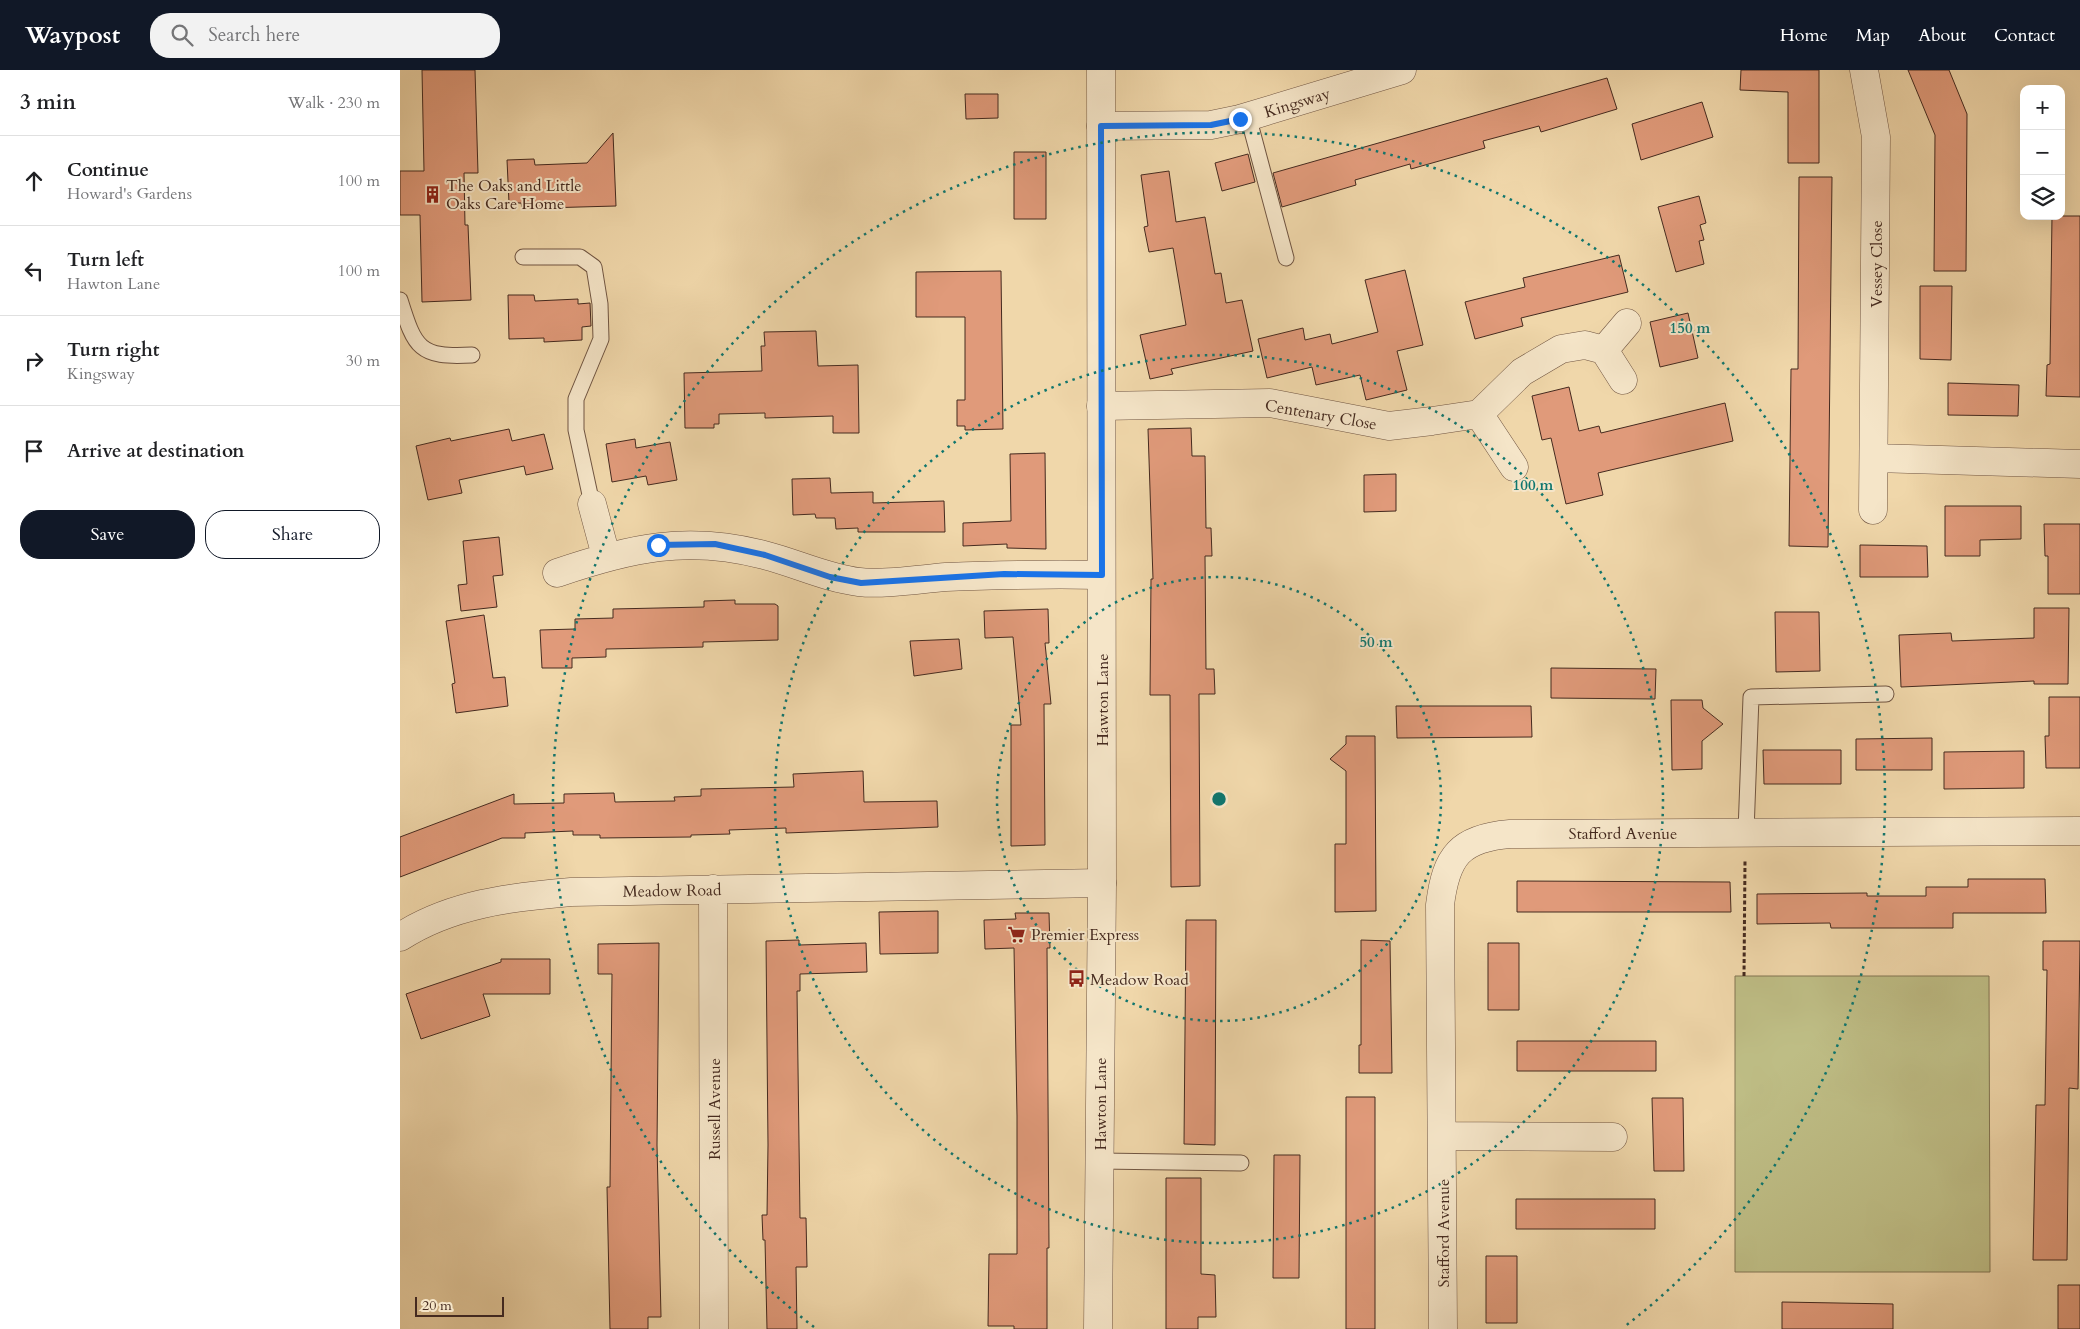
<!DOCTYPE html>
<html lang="en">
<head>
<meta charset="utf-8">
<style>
	body { margin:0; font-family:Cardo,serif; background:#f2f2f2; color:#202124 }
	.controls { position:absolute; right:15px; top:15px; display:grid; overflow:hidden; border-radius:10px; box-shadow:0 5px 20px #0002 }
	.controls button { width:45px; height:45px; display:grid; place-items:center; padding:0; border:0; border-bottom:1px solid #e0e0e0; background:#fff; color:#202124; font:25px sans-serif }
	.scale { position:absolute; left:15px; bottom:12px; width:89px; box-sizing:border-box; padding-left:5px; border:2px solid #452a1f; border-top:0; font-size:14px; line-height:18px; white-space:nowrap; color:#452a1f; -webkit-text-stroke:4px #f5e5c8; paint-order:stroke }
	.stop { position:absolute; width:15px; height:15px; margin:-11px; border:4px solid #1a73e8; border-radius:50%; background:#fff }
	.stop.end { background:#1a73e8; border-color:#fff; box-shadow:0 1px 5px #0008 }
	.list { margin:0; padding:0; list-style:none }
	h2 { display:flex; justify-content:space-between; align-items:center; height:65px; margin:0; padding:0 20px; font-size:21px }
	h2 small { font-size:16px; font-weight:400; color:#757577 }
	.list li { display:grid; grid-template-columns:32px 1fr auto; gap:15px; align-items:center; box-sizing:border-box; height:90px; padding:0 20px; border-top:1px solid #e0e0e0 }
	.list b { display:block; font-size:19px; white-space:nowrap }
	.list p { margin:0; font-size:16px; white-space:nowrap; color:#757577 }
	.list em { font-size:16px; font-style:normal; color:#757577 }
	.actions { display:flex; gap:10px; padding:15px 20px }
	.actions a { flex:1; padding:11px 0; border:1px solid #111827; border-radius:20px; text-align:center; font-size:18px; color:#111827 }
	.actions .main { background:#111827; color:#fff }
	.icon { flex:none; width:28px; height:28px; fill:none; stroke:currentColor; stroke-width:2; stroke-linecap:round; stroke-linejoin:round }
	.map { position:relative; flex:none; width:1680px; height:1259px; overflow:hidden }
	header { display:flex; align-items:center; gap:30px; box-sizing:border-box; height:70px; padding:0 25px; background:#111827; color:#fff }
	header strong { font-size:24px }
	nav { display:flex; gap:28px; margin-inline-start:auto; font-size:18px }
	.search { width:350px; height:45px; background:#f2f2f2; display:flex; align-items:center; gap:12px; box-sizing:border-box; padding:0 18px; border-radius:20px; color:#757577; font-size:19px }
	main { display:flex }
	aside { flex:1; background:#fff }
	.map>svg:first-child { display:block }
</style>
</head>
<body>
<header>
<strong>Waypost</strong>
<div class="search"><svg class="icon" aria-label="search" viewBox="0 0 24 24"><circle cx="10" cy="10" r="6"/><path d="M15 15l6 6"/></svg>Search here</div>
<nav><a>Home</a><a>Map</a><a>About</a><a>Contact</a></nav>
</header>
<main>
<aside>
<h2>3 min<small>Walk · 230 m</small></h2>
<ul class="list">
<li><svg class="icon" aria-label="ahead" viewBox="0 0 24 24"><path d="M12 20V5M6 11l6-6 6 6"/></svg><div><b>Continue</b><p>Howard's Gardens</p></div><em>100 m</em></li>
<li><svg class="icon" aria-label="left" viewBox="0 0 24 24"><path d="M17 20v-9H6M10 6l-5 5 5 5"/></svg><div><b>Turn left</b><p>Hawton Lane</p></div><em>100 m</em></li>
<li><svg class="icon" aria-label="right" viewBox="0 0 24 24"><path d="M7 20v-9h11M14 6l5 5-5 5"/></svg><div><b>Turn right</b><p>Kingsway</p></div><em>30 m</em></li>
<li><svg class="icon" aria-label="arrive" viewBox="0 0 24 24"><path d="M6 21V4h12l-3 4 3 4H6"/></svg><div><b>Arrive at destination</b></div></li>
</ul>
<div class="actions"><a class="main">Save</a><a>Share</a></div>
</aside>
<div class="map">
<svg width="1680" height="1259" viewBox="0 0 1680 1259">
	<rect width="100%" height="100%" fill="#f0d7aa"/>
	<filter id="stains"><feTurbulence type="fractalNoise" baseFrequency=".004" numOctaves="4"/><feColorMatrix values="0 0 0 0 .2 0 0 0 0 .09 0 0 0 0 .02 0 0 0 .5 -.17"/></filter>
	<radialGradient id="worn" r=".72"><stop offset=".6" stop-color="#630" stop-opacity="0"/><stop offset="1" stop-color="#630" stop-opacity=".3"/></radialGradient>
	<path fill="#bebd85" stroke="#827452" d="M1335 906H1589L1590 1202H1335Z"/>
	<path fill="#e09a7a" stroke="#452a1f" d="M22 0H75L78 103H64L65 155H68L71 230 22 232 20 145H0V101H24Z
		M1341 0H1419V93H1388V22L1340 20Z
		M1508 0H1549L1567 44 1566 201H1534L1535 65Z
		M1207 8 1217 39 1141 62 1139 56 1083 71 1085 78 1011 99 1010 94 955 110 956 115 882 137 873 103Z
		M565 24H598V48L566 49Z
		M1302 32 1313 67 1241 90 1232 54Z
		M213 63 216 136 143 138 142 136 122 137 121 133H109L107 90 134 89 135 95 187 93Z
		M614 82H646V149H614Z
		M848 84 855 112 822 121 815 93Z
		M769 101 776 152 805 147 815 204 821 203 826 233 842 230 853 281 771 299 773 304 750 309 740 265 786 255 773 178 749 182 744 157 748 156 741 105Z
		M1399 107H1432L1428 477 1389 476 1391 299H1398Z
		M1299 126 1306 153 1300 155 1304 170 1299 171 1304 194 1276 202 1258 137Z
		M1652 146H1680V327L1646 326 1647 295 1650 294Z
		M1219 185 1228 222 1121 248 1123 256 1075 269 1065 232 1125 217 1123 208Z
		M1005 200 1023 275 997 281 1007 320 966 330 960 305 916 315 912 297 867 308 858 269 903 258 905 270 930 264 932 274 978 262 965 210Z
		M601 201 603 359 565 360V356H557V330H565V247H516V202Z
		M1520 216H1552L1551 290 1520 289Z
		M108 225H134L135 231 178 229V234L190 233 191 256 182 257V270L144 272V268L109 269Z
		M1288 243 1298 288 1260 297 1250 252Z
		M416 261 418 296 458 295 459 363H433V346L365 348V343L319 344V354H314V358H285L284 303 362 301 361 276H365L364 262Z
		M1548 313 1619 315 1618 346 1548 345Z
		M1169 317 1179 361 1199 356 1201 363 1325 333 1333 371 1198 403 1203 425 1166 434 1151 368 1142 370 1132 326Z
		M791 358 792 386H805L806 458H811L812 486H805L806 599H814L815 624H799L800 816 771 817 770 625H750L751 509H753L748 359Z
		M109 359 112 371 144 364 153 399 126 405 124 396 59 410 62 423 28 430 16 376 50 368 51 371Z
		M235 369 236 378 270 372 277 410 248 415 246 406 212 412 206 374Z
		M645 383 646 479 607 478V474L563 476V453L611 451 610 384Z
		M996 404V441L964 442V405Z
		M430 408 431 423 473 422V433L544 431 545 462H458V458L436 459 435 448H416L415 444 393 445 392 409Z
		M1545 436H1621V469L1580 470V486H1545Z
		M1644 454H1680V524H1648V486H1645Z
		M99 467 103 505 93 506 97 537 61 541 58 515 67 514 63 471Z
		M1460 475 1527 476 1528 507H1460Z
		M335 530V534H375L378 536V570L303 572V577L206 579V587L172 588V598H142L140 560 175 559V549L213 548V539L304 537V531Z
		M1634 538H1669L1668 614H1634V611L1501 617 1499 565 1551 563 1552 571 1634 568Z
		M648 539 649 573H645L651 634H644L645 775 611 776V655H621L613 567 585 568 584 541Z
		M1375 542H1419L1420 601 1376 602Z
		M84 545 93 608 105 607 108 636 56 643 52 614 55 613 46 551Z
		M559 569 562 599 514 606 510 571Z
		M1151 598 1256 599 1255 629 1151 628Z
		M1649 627H1680V698H1646L1645 666H1649Z
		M1271 630H1302L1303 638 1323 654 1302 671V699L1272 700Z
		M996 636H1131L1132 667 997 668Z
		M946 666H975L976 841 935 842V774H946V701L930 689 946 674Z
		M1532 668V700H1456V669Z
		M1363 680H1441V714H1364Z
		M1624 681V718L1544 719V682Z
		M463 701 464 732 537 731 538 757 386 763V758L329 760 330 764 291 765V767L200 768V765H173V761L125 763V768H102L0 807V767L114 724V734L164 733V724L214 723 215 732 275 731 274 727 301 726V719L394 717 393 704Z
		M1568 809H1645L1646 843H1553V858H1431L1430 853 1357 854V824L1467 823V826H1526V817H1568Z
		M1117 811 1330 812 1331 842H1117Z
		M538 841V883L480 884 479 842Z
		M615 843H649L650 878H647L649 1178H647V1259H614V1256H588L589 1184H617V1046L614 878 585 879 584 850 616 849Z
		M786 850H816L815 1075 784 1074Z
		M399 870V875L466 873 467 902 400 904V921H397L400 1148H406L407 1197H396L397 1259H367L365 1170H363L362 1145H367L368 1075 366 871Z
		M961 870 990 871 992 1003H959V975H961Z
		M1643 871H1680L1678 1019 1669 1018 1667 1190H1633L1636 1035H1645L1647 900H1643Z
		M259 873 257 1075 261 1247H248V1259H210L207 1117H210L212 904H198V874Z
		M1088 873H1119V940H1088Z
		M101 889H150V924H83L90 946 21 969 6 924 101 892Z
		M1117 971H1256V1001H1117Z
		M946 1027H975V1259H946Z
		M1252 1028H1283L1284 1101H1254Z
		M874 1085H900L899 1208H873Z
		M766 1108H801V1204L815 1205 816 1247H798V1259H766Z
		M1116 1129H1255V1159H1116Z
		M1086 1186H1117V1253H1086Z
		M1658 1215H1680V1259H1658Z
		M1382 1232 1493 1234V1259H1382Z"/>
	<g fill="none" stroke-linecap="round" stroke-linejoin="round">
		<defs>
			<path id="service" d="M848 46 886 188
				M123 187H180L194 197 200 234 201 269 176 329V360L192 434
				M0 230C15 278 19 288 72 285
				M1346 762 1351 627 1486 624
				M700 1091 841 1093"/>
			<path id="minor" d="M1464 0 1476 67 1473 440
				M701 56 811 55 840 49 1002 0
				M1204 280 1223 310
				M701 336 870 333 989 356 1032 351 1079 344 1122 302 1161 279 1185 275 1204 280 1227 253
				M1079 344 1114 397
				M1475 388 1680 394
				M192 434 206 486
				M157 503C230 478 287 465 364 485 396 493 426 508 459 512 482 515 521 509 546 507 598 505 649 504 701 505
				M313 819 314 1259
				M0 867C51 834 111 827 171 822L702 813
				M1043 1066 1213 1067
				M1043 1259 1040 835C1046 786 1060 768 1110 764L1680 761"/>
			<path id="tertiary" d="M698 1259 702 813 701 0"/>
		</defs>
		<use href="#service" stroke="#705542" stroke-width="17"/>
		<use href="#minor" stroke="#705542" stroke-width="29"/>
		<use href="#tertiary" stroke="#705542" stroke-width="29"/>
		<path stroke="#452a1f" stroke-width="3" stroke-dasharray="4 2.5" stroke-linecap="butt" d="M1344 906 1345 791"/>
		<use href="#service" stroke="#f5e5c8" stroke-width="15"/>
		<use href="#minor" stroke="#f5e5c8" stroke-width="28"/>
		<use href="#tertiary" stroke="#f5e5c8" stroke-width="28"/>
	</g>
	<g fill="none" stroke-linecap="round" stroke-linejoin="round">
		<path stroke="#1a73e8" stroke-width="6" d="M258 475 315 474 365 485 430 507 461 513 604 504 702 505 701 56 811 55 840 49"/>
	</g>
	<g fill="none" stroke="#0f766e" stroke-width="2.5" stroke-dasharray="2.5 5">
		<circle cx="819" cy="729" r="222"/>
		<circle cx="819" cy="729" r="444"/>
		<path d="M414 1257A666 666 0 1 1 1224 1257"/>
	</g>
	<defs>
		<symbol id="building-bare" viewBox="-9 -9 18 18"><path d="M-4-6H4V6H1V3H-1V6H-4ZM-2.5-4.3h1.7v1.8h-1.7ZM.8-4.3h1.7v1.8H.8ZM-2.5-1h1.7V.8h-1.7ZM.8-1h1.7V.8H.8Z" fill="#8f2418" stroke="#f5e5c8" stroke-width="2.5" paint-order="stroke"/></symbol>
		<symbol id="supermarket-bare" viewBox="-9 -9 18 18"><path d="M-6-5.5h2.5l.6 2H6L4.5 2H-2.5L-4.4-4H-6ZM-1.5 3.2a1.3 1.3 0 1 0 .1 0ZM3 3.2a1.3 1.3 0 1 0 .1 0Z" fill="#8f2418" stroke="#f5e5c8" stroke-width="2.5" paint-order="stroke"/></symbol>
		<symbol id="bus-bare" viewBox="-9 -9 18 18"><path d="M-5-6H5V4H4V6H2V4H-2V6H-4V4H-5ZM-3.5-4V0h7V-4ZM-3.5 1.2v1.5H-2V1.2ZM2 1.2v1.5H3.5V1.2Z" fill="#8f2418" stroke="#f5e5c8" stroke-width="2.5" paint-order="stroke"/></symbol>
	</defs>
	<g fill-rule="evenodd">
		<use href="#building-bare" x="20" y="112" width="25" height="25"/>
		<use href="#supermarket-bare" x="604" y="852" width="25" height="25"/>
		<use href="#bus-bare" x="664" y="896" width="25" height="25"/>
	</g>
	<g text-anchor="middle" stroke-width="4" stroke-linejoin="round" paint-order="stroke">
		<g font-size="16" fill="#452a1f" stroke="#f5e5c8">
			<text transform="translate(897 32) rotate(-17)" y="6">Kingsway</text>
			<text transform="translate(1476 194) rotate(-90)" y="6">Vessey Close</text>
			<text transform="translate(921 344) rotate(10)" y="6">Centenary Close</text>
			<text transform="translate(702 630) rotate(-90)" y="6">Hawton Lane</text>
			<text x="1223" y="769">Stafford Avenue</text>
			<text transform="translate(272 820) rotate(-1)" y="6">Meadow Road</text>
			<text transform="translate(700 1034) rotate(-90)" y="6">Hawton Lane</text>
			<text transform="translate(314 1039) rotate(-90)" y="6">Russell Avenue</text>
			<text transform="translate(1043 1163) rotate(-90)" y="6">Stafford Avenue</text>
		</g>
		<g font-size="16" fill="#452a1f" stroke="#f5e5c8" text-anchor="start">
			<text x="46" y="121">The Oaks and Little<tspan x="46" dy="18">Oaks Care Home</tspan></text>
			<text x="631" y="870">Premier Express</text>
			<text x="690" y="915">Meadow Road</text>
		</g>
	</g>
	<circle cx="819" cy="729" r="8" fill="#0f766e" stroke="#f5e5c8" stroke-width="2.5"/>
	<g font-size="15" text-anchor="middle" font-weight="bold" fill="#0f766e" stroke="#f5e5c8" stroke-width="4" stroke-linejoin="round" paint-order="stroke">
		<text x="1290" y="263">150 m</text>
		<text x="1133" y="420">100 m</text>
		<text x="976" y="577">50 m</text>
	</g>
	<rect width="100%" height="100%" filter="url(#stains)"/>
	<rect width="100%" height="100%" fill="url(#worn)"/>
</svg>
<div class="controls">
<button>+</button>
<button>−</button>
<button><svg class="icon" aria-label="layers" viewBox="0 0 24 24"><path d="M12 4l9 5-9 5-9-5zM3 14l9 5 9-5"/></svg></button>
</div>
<div class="scale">20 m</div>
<div class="stop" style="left:258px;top:475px"></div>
<div class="stop end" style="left:840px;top:49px"></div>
</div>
</main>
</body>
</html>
